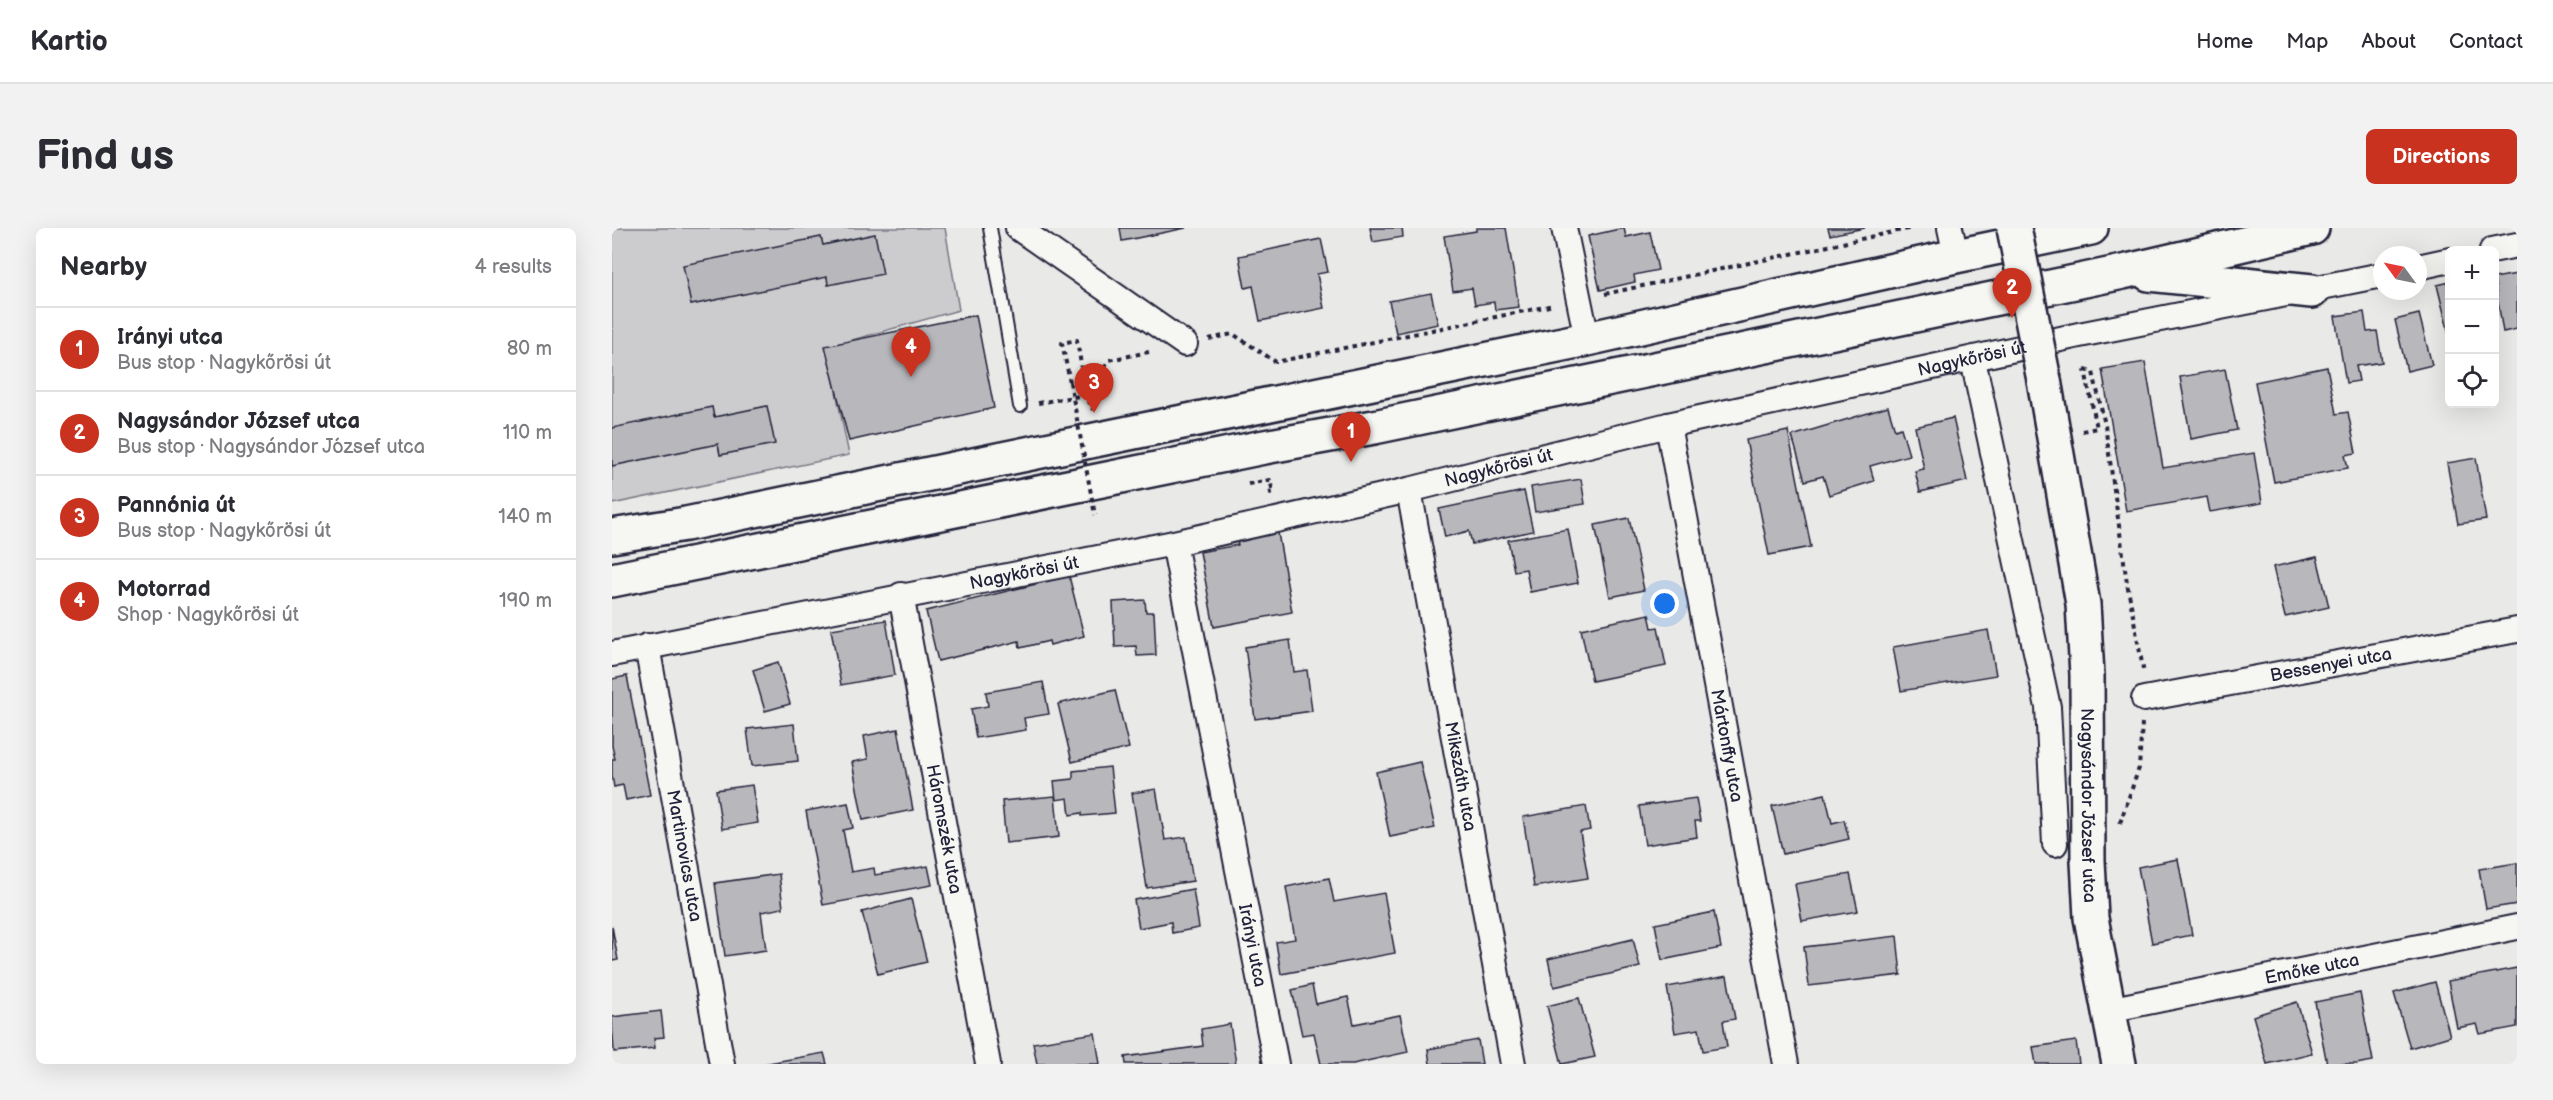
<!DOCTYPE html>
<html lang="en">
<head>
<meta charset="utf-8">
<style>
	body { margin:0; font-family:"Balsamiq Sans",sans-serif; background:#f2f2f3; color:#2b2b33 }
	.controls { position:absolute; right:18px; top:18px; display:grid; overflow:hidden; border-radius:9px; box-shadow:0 6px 24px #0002 }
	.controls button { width:54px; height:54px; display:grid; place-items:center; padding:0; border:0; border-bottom:2px solid #e1e1e2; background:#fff; color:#2b2b33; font:30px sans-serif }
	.compass { position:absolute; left:1761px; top:18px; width:54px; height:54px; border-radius:50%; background:#fff; box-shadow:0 6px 24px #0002; rotate:303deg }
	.you { position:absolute; left:1053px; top:376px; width:21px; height:21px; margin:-15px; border:4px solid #fff; border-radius:50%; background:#1a73e8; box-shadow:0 0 0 9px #1a73e833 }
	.badge { display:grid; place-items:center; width:39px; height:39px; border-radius:50%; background:#c8321e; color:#fff; font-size:20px; font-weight:700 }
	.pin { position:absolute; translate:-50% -50px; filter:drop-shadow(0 2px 3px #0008) }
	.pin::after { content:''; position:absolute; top:32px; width:21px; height:18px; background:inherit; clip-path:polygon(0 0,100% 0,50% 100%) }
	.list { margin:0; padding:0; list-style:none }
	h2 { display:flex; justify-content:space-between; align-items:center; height:78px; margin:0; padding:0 24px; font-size:26px }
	h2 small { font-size:20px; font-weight:400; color:#7c7c81 }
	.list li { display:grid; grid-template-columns:39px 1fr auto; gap:18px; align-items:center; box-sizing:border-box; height:84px; padding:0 24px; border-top:2px solid #e1e1e2 }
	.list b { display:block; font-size:22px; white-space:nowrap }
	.list p { margin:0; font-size:20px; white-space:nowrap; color:#7c7c81 }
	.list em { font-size:20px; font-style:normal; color:#7c7c81 }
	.icon { flex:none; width:33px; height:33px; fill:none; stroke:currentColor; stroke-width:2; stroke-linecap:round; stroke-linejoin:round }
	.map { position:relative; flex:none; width:1905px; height:836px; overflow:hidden; border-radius:9px }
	header { display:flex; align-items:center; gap:36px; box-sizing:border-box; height:84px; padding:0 30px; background:#fff; border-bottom:2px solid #e1e1e2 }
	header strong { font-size:28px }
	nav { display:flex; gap:33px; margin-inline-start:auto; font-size:21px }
	.intro { display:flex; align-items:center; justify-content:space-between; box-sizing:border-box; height:144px; padding:0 36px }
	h1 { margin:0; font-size:42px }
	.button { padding:15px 27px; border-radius:9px; background:#c8321e; color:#fff; font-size:21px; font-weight:700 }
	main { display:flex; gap:36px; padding:0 36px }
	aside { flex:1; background:#fff; border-radius:9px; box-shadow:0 6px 24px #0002 }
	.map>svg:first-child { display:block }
</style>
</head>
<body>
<header>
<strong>Kartio</strong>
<nav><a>Home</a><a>Map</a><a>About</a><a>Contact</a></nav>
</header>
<div class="intro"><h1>Find us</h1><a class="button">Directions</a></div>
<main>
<aside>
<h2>Nearby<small>4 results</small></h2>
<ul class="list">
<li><span class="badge">1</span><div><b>Irányi utca</b><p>Bus stop · Nagykőrösi út</p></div><em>80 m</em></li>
<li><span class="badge">2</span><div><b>Nagysándor József utca</b><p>Bus stop · Nagysándor József utca</p></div><em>110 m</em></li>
<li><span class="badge">3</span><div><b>Pannónia út</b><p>Bus stop · Nagykőrösi út</p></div><em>140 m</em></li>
<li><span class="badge">4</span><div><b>Motorrad</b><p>Shop · Nagykőrösi út</p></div><em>190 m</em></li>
</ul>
</aside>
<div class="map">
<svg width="1905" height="836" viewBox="0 0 1905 836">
	<rect width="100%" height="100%" fill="#e9e9e7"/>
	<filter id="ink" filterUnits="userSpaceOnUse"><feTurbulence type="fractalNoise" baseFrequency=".0167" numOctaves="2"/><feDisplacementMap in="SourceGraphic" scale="12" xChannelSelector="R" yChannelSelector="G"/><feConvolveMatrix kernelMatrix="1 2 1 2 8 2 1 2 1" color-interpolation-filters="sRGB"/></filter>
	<g filter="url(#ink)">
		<path fill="#ccccce" stroke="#777784" stroke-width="1.5" d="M0 0H333L347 82 215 119 237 227 0 276Z"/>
		<path fill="#b8b8bc" stroke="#22223b" stroke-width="1.5" d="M508 0H574L510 13Z
			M758 0H790L791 9 761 14Z
			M864 0H894L907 79 883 82 882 74 863 77 860 60 841 63 832 8 864 3Z
			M1012 0 1014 9 1038 4 1046 42 1022 47 1023 54 988 62 976 8Z
			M1216 0H1253L1218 7Z
			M263 6 271 46 216 57 215 49 79 77 71 37 209 9 211 17Z
			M709 11 716 44 705 46 712 80 648 93 641 58 633 60 627 28Z
			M1905 46V101L1891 104 1882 50Z
			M1838 54V110L1825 57Z
			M819 65 826 96 784 105 777 73Z
			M1752 84 1755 104 1765 103 1770 134 1744 138 1747 153 1734 155 1723 88Z
			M1807 86 1820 137 1795 143 1783 92Z
			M364 87 382 180 237 213 213 118Z
			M1533 134 1551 240 1642 225 1650 275 1598 284 1595 269 1514 283 1490 141Z
			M1715 139 1724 186 1736 184 1744 225 1733 227 1736 240 1662 254 1643 154Z
			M1613 141 1625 202 1579 211 1568 149Z
			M155 178 163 216 108 227 106 216 0 238V200L100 179 102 189Z
			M1276 179 1283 202 1289 200 1297 227 1258 238 1262 253 1217 267 1211 248 1193 253 1180 208Z
			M1341 190 1355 253 1308 264 1303 243 1312 241 1303 199Z
			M1176 203 1199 319 1157 327 1134 212Z
			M1864 230 1874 292 1846 296 1835 235Z
			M969 251 973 276 923 284 919 259Z
			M912 263 921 303 860 316 857 303 833 309 827 281Z
			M1017 290 1032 362 998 369 983 297Z
			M956 301 966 355 918 364 914 341 902 343 896 312Z
			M666 305 680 384 602 399 588 324 626 317 625 313Z
			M1705 329 1717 379 1673 389 1661 339Z
			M457 348 472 408 438 417 437 413 408 420 407 413 326 433 314 383Z
			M533 372 534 384H542L544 427 525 428 524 418 503 419 501 374Z
			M1037 386 1040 400 1046 399 1054 438 980 453 969 401Z
			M274 392 283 447 229 457 219 401Z
			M1376 402 1384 447 1289 463 1281 419Z
			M678 412 682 444 695 442 700 483 643 491 633 419Z
			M166 434 178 476 153 483 141 442Z
			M15 448 38 567 14 572 11 557 2 559 0 547V531H3L0 518V451Z
			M431 454 437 486 412 490 414 502 364 510 359 481 376 478 374 464Z
			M503 462 517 520 460 534 446 476Z
			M182 496 186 533 140 538 135 501Z
			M286 501 301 582 251 592 240 534 256 531 252 508Z
			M808 534 823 600 778 609 764 544Z
			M498 539 503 585 470 588V585L458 587 456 570 444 572 442 553 461 551V543Z
			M140 557 146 595 110 601 104 562Z
			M544 561 553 612 574 609 581 653 535 660 520 565Z
			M1213 566 1220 595 1232 592 1237 611 1171 626 1160 578Z
			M443 568 447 609 394 615 390 573Z
			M1084 570 1088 593H1083L1085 609 1033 617 1027 578Z
			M236 575 241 600 231 602 239 644 262 640 263 647 316 638 320 657 211 677 194 583Z
			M974 578 978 602 968 604 976 650 922 659 911 589Z
			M1566 631 1580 707 1540 715 1526 639Z
			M1905 635V676L1874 681 1867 641Z
			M167 646 171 680 149 684 154 722 113 728 103 655Z
			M1238 646 1246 683 1190 693 1183 656Z
			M717 650 722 674 772 665 783 725 669 746 664 714 683 711 674 659Z
			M581 661 587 700 560 705 559 694 527 700 522 672Z
			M299 671 315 734 266 746 250 684Z
			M1102 684 1109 720 1050 732 1043 696Z
			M0 698 6 732 0 733Z
			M1285 708 1289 747 1197 758 1192 719Z
			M1021 711 1028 739 942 759 936 731Z
			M1905 740V799L1868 806 1865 796 1845 800 1836 753Z
			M1115 748 1123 791 1111 793 1115 819 1091 823 1087 801 1063 805 1055 759Z
			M1823 754 1838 808 1798 820 1782 765Z
			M700 757 704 776 736 769 742 796 788 787 796 824 741 836H709L702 805 690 807 680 762Z
			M1748 765 1761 833 1744 836H1715L1703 774Z
			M967 770 983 829 950 836 935 778Z
			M1685 774 1700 825 1655 836 1641 788Z
			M49 783 52 809 42 810 43 820 2 824 0 789Z
			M618 796 624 836H514L513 829 591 818 589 801Z
			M483 805 488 836H425L421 815Z
			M866 812 870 836H818L816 821Z
			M1464 813 1467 836H1424L1421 819Z
			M212 825 215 836H151Z"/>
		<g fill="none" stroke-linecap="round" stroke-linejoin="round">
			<defs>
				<path id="lane" d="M378 0 408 178"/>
				<g id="street">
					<path d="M406 0 573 116"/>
					<path d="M952 0 975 111"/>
					<path d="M1338 0 1344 28"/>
					<path d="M1880 22 1905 17"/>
					<path d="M1806 39 1838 32"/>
					<path d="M1361 132 1436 479 1443 616"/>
					<path id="s1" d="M1056 197 1174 836"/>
					<path id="s2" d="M797 262 901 836"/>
					<path id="s3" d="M562 315 664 836"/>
					<path id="s4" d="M289 367 376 836"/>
					<path id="s5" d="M35 418 110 836"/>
					<path id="s6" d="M0 426 562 315 797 262 1056 197 1467 107 1770 47"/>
					<path id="s7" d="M1532 471 1905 402"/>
					<path id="s8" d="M1496 782 1905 699"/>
				</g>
				<g id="secondary">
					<path id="s9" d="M1432 152 1471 376 1475 447 1476 633 1479 690 1507 836"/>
				</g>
				<path id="primary" d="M1537 46 1700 63
					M0 308 74 296 975 111 1344 28 1479 0
					M0 352 647 220 762 199 1511 44 1700 0"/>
			</defs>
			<use href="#lane" stroke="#22223b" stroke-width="16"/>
			<use href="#street" stroke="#22223b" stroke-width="28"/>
			<use href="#secondary" stroke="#22223b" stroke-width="38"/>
			<use href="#primary" stroke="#22223b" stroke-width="38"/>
			<path stroke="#22223b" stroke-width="4" stroke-dasharray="4.5 4.5" stroke-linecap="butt" d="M993 66 1300 0
				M597 111 621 106 664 134 942 77
				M1473 142 1481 144 1493 197 1515 355 1532 446
				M458 154 450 115 465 112 474 167 497 132 537 124
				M426 175 474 167 481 182
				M1470 203 1485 200 1473 142
				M636 256 658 252 661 264 657 265
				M1508 595 1527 540 1530 495"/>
			<use href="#lane" stroke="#f6f6f2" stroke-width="12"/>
			<use href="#street" stroke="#f6f6f2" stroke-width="24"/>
			<use href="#secondary" stroke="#f6f6f2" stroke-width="33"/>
			<use href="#primary" stroke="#f6f6f2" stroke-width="33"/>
			<defs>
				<path id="secondary-bridge" d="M1402 0 1432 152"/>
			</defs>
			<use href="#secondary-bridge" stroke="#22223b" stroke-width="38" stroke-linecap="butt"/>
			<path stroke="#22223b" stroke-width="4" stroke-dasharray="4.5 4.5" stroke-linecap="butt" d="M458 154 483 287"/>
			<use href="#secondary-bridge" stroke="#f6f6f2" stroke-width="33"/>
		</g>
	</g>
	<g text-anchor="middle" stroke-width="6" stroke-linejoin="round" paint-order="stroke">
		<g font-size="18" fill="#22223b" stroke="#f6f6f2">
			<text dy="6" stroke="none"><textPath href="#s6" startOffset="1392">Nagykőrösi út</textPath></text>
			<text dy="6" stroke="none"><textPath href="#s6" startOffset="906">Nagykőrösi út</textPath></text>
			<text dy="6" stroke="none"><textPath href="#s6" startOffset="420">Nagykőrösi út</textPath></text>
			<text dy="6" stroke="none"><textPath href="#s7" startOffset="190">Bessenyei utca</textPath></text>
			<text dy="6" stroke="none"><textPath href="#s1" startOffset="326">Mártonffy utca</textPath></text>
			<text dy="6" stroke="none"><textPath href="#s2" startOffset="291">Mikszáth utca</textPath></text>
			<text dy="6" stroke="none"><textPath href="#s9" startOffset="429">Nagysándor József utca</textPath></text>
			<text dy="6" stroke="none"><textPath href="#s4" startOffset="238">Háromszék utca</textPath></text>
			<text dy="6" stroke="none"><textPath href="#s5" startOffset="213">Martinovics utca</textPath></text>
			<text dy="6" stroke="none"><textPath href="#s3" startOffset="410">Irányi utca</textPath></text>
			<text dy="6" stroke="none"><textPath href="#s8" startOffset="208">Emőke utca</textPath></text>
		</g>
	</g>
</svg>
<div class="controls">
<button>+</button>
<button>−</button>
<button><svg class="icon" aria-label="locate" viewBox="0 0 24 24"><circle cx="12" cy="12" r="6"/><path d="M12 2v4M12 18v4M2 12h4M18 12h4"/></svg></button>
</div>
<svg class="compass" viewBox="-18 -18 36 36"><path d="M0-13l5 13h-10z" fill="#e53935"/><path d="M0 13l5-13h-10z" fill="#7c7c81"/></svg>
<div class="you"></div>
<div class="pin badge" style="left:739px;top:234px">1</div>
<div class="pin badge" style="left:1400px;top:90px">2</div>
<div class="pin badge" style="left:482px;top:185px">3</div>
<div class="pin badge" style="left:299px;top:149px">4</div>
</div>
</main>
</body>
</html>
